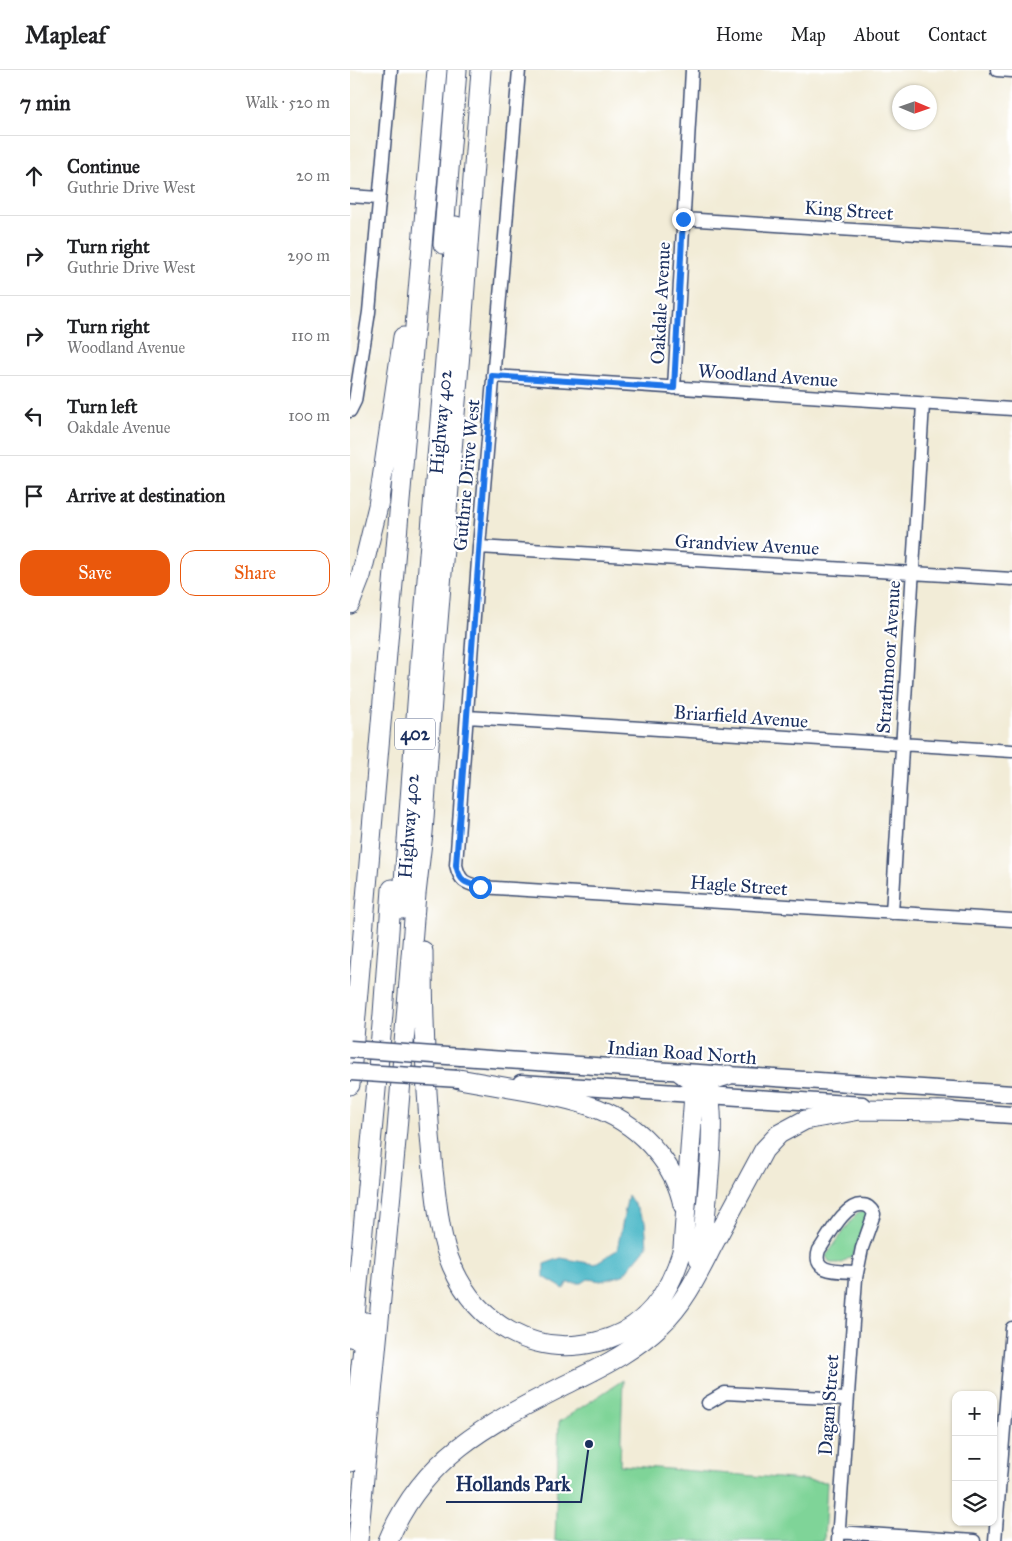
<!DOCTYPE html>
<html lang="en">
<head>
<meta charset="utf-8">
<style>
	body { margin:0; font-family:"IM FELL Great Primer",serif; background:#f2f2f2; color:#202124 }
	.controls { position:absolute; right:15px; bottom:15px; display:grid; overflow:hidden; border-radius:10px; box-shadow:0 1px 4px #0004 }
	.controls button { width:45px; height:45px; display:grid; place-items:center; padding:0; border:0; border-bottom:1px solid #e0e0e0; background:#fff; color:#202124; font:25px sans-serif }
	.compass { position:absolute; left:542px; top:15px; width:45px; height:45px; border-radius:50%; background:#fff; box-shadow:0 1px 4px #0004; rotate:92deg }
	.stop { position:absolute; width:15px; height:15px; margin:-11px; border:4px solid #1a73e8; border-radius:50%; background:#fff }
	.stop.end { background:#1a73e8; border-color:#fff; box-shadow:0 1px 5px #0008 }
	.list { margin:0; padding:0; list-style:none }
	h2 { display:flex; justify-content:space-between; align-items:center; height:65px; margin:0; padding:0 20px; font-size:21px }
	h2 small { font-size:16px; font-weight:400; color:#757577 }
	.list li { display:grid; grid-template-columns:32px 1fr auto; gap:15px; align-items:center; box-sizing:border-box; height:80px; padding:0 20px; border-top:1px solid #e0e0e0 }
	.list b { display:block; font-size:19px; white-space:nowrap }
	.list p { margin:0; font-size:16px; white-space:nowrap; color:#757577 }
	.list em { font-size:16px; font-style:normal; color:#757577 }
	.actions { display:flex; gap:10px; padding:15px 20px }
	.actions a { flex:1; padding:11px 0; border:1px solid #ea580c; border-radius:15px; text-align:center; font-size:18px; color:#ea580c }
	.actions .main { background:#ea580c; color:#fff }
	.icon { flex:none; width:28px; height:28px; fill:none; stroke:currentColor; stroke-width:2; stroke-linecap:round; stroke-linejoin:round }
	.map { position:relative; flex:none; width:662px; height:1471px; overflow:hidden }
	header { display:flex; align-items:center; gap:30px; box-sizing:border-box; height:70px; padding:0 25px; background:#fff; border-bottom:1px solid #e0e0e0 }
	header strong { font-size:24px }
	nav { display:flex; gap:28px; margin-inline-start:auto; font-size:18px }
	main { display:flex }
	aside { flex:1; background:#fff }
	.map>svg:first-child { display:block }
</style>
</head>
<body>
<header>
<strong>Mapleaf</strong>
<nav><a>Home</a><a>Map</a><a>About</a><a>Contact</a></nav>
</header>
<main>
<aside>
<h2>7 min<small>Walk · 520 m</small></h2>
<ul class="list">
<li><svg class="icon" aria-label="ahead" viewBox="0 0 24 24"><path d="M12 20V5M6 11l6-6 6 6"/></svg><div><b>Continue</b><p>Guthrie Drive West</p></div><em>20 m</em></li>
<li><svg class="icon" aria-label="right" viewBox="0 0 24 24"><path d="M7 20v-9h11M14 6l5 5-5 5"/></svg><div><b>Turn right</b><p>Guthrie Drive West</p></div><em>290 m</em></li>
<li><svg class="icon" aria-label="right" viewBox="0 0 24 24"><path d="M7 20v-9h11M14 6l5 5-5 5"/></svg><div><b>Turn right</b><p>Woodland Avenue</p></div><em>110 m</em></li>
<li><svg class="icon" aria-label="left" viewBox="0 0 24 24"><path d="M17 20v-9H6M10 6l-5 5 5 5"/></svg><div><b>Turn left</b><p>Oakdale Avenue</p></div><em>100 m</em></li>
<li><svg class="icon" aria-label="arrive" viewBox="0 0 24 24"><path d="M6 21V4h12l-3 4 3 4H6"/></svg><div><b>Arrive at destination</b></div></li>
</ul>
<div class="actions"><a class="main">Save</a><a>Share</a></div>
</aside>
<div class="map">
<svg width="662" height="1471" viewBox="0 0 662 1471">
	<rect width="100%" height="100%" fill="#fff"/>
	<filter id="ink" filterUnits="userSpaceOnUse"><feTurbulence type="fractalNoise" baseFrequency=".02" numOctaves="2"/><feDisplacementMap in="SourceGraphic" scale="10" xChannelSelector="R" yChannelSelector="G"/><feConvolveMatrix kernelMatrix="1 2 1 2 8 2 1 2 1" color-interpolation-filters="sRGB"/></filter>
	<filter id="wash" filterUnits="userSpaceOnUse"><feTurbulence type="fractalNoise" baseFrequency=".0096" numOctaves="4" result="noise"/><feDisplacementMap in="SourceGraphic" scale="20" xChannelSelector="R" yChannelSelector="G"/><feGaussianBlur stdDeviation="1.12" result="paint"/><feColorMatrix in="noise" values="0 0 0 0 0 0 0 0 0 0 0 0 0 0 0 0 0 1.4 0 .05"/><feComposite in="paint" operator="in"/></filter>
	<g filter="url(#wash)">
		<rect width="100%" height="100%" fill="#f2ecd7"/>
		<path fill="#7fd498" stroke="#4d827b" d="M514 1140 518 1144 517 1149 503 1185 492 1193H480L476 1186 507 1143Z
			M273 1310 270 1395 477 1412 474 1471H205L209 1352Z"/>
		<path fill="#4cb8c8" stroke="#347493" d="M278 1125 295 1151 297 1176 273 1205 251 1211 238 1209 232 1213H217L214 1219 194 1207V1194L211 1188 244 1194 267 1180Z"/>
	</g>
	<g filter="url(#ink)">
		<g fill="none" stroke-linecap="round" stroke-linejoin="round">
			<defs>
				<path id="minor" d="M169 0 129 477 106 795C110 812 115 813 130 817L662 850
					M647 0 662 1
					M0 126 29 128
					M333 149 662 170
					M143 306 662 339
					M324 318 342 0
					M0 341 5 331 19 242 41 0
					M129 477 662 509
					M117 647 662 681
					M542 843 573 334
					M358 1333 375 1323 497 1329
					M488 1462 624 1471
					M488 1471 506 1208 512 1178 524 1144C521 1138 518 1135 512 1135 494 1134 479 1166 469 1180 461 1204 490 1201 507 1202
					M645 1471 662 1258"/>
				<path id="major" d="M111 987 662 1024
					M171 1013 513 1035
					M588 1040 662 1045"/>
				<path id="highway" d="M93 174 107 0
					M0 534 11 506 28 436 53 267
					M52 839 69 607 106 156
					M73 881C73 954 76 1027 83 1100 87 1132 89 1166 102 1196 127 1254 183 1287 246 1272 295 1261 320 1224 333 1178L344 1024C351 1012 366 1009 378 1005
					M331 1003C339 1009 353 1016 358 1024 368 1038 354 1167 349 1189
					M109 1009C132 1013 154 1017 177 1021 227 1030 272 1039 306 1081 319 1096 329 1115 333 1135
					M0 1015 87 0
					M3 1268 33 944 42 819
					M0 1392 16 1252
					M8 1471 47 1060 66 824 73 763 84 601 111 271 131 0
					M38 1471C75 1382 145 1351 225 1310 256 1295 286 1279 311 1255 335 1233 349 1202 364 1173 381 1142 397 1111 414 1080L429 1064 455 1050 510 1040 600 1041"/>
			</defs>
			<use href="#minor" stroke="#3b4b70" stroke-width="15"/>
			<use href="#major" stroke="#3b4b70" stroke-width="19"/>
			<use href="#highway" stroke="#3b4b70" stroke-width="21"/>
			<use href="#minor" stroke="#fff" stroke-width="12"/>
			<use href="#major" stroke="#fff" stroke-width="16"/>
			<use href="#highway" stroke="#fff" stroke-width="19"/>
			<defs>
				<path id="major-bridge" d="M0 979 111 987
					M0 1002 109 1009"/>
			</defs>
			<use href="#major-bridge" stroke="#3b4b70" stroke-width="19" stroke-linecap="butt"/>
			<use href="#major-bridge" stroke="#fff" stroke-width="16"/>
		</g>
	</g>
	<g fill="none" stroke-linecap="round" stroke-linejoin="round" filter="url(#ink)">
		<path stroke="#1a73e8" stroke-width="6" d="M130 817C115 813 110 812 106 795L142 306 324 318 333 149"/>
	</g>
	<g text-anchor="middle" stroke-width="4.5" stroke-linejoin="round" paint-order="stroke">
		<rect fill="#fff" stroke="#5f6d8e" stroke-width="1" x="45" y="648.5" width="40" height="31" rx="4"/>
		<g font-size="18" font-weight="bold" fill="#1b2f5e">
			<text x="65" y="670">402</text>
		</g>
		<g font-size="19" fill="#1b2f5e" stroke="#fff">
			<text transform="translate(499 140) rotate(4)" y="7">King Street</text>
			<text transform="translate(310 233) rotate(-87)" y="7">Oakdale Avenue</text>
			<text transform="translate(418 305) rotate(4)" y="7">Woodland Avenue</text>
			<text transform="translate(90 352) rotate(-85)" y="7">Highway 402</text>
			<text transform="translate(116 405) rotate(-85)" y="7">Guthrie Drive West</text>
			<text transform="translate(397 474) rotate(3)" y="7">Grandview Avenue</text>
			<text transform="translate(538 587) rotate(-86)" y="7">Strathmoor Avenue</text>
			<text transform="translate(391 646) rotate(4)" y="7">Briarfield Avenue</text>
			<text transform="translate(58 756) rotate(-86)" y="7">Highway 402</text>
			<text transform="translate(389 815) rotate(4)" y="7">Hagle Street</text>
			<text transform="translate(332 982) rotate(4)" y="7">Indian Road North</text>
			<text transform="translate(478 1335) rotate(-86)" y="7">Dagan Street</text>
		</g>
	</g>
	<path fill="none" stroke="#1b2f5e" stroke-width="2" d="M239 1374L231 1432H96"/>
	<circle fill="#1b2f5e" stroke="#fff" stroke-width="2" cx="239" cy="1374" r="5"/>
	<g font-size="20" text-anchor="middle" font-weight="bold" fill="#1b2f5e" stroke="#fff" stroke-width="4.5" stroke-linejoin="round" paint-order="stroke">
		<text x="163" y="1421">Hollands Park</text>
	</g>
</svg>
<div class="controls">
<button>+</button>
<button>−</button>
<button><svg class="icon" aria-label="layers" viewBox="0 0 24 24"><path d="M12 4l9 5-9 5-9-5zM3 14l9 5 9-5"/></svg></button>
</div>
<svg class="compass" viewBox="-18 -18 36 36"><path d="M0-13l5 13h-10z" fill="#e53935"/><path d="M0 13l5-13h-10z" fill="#757577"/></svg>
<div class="stop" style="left:130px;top:817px"></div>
<div class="stop end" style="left:333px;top:149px"></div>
</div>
</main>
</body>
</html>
